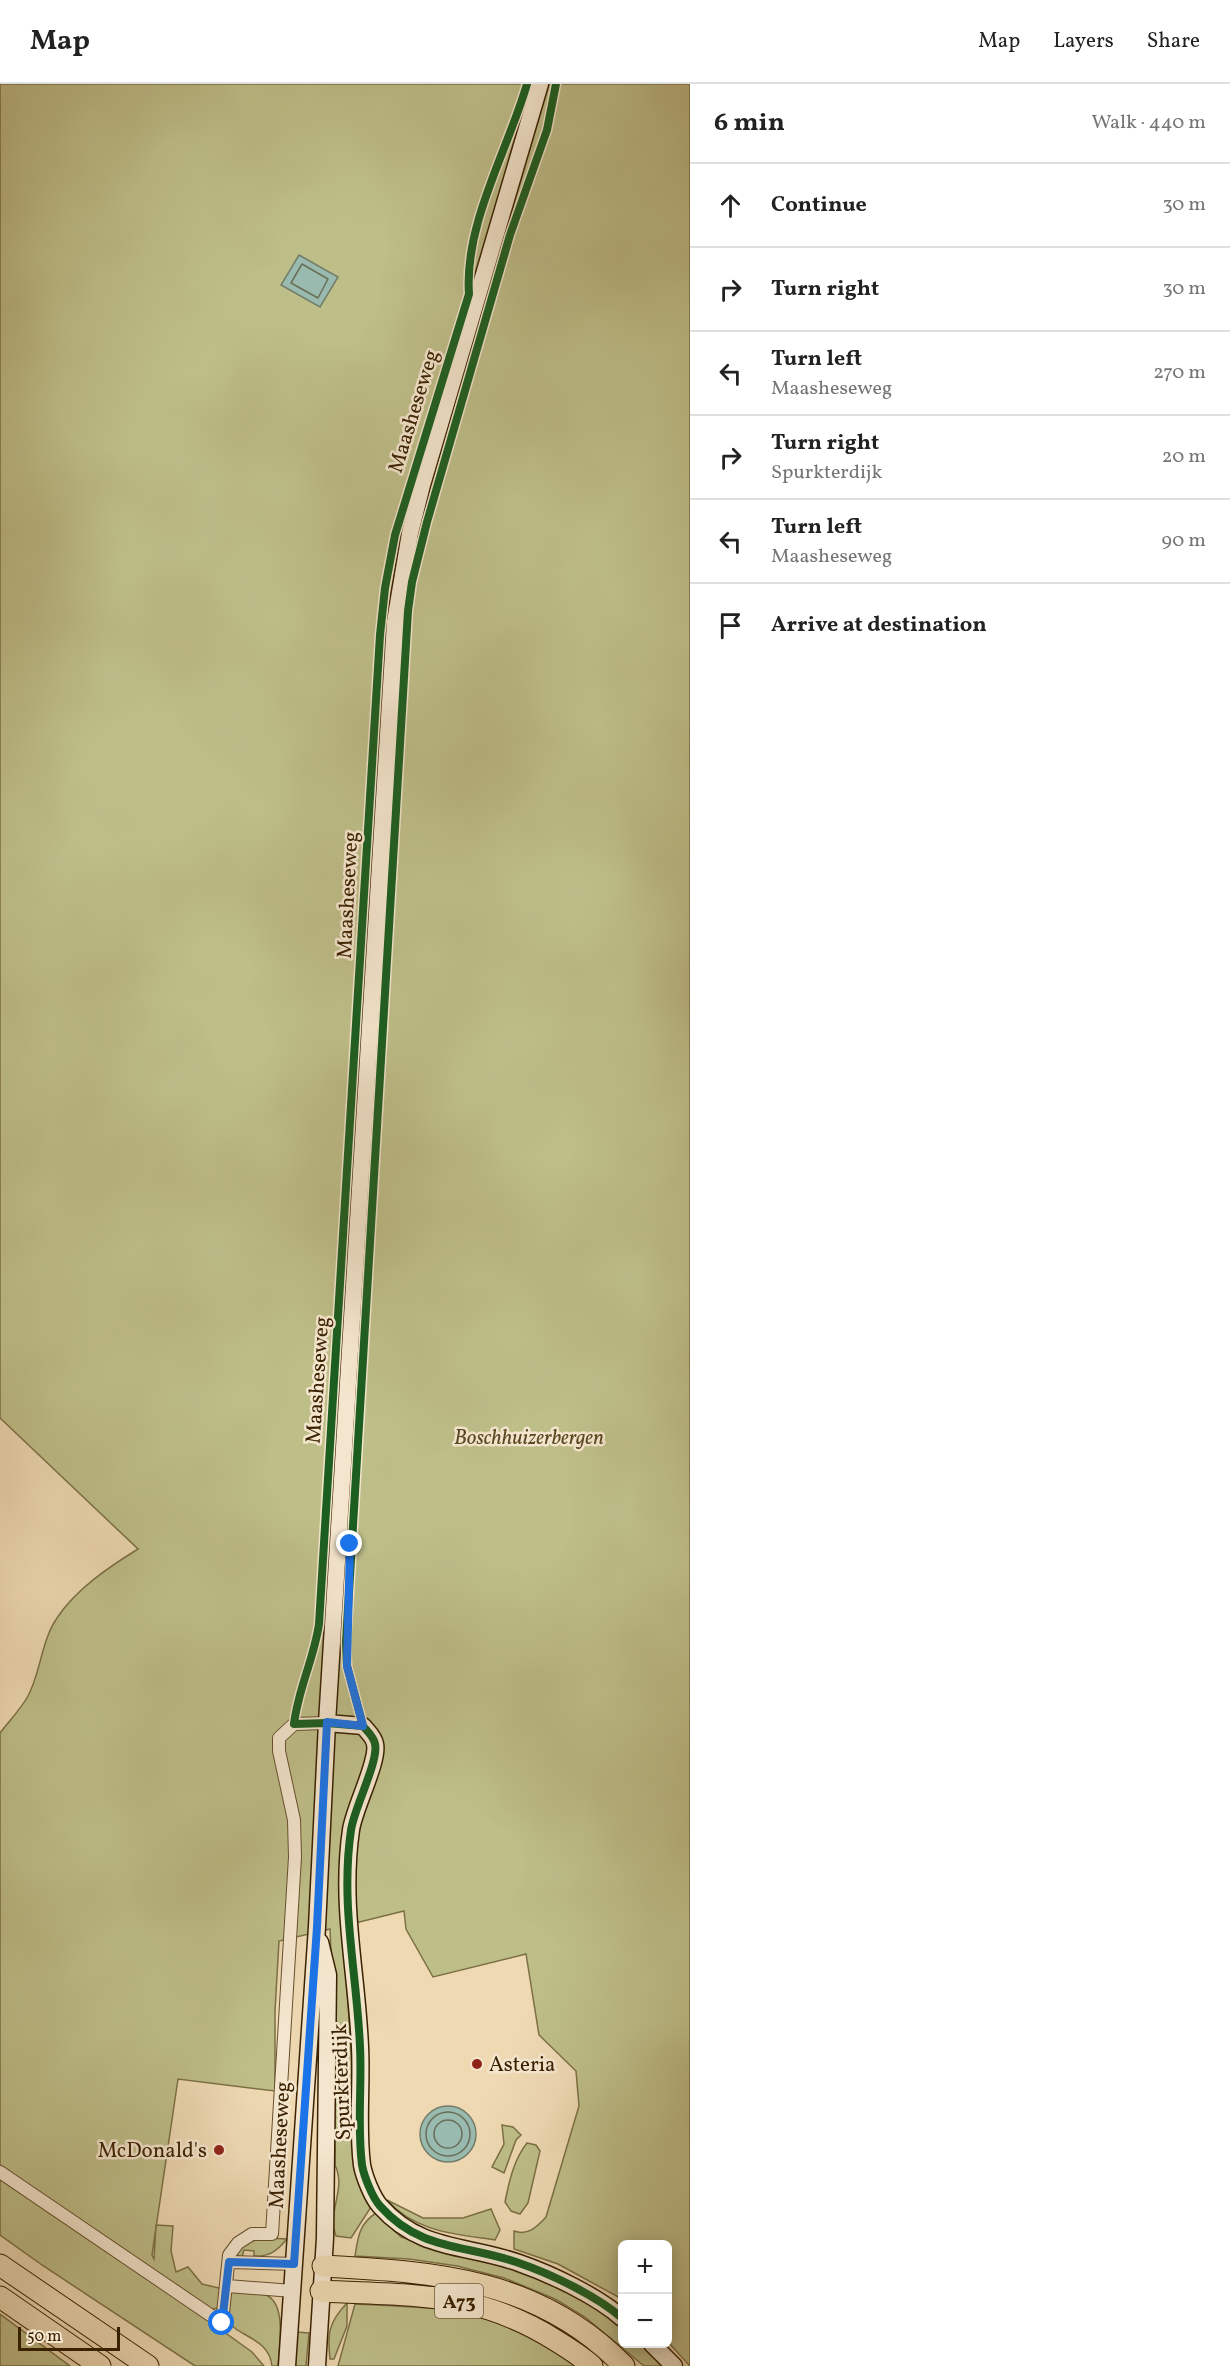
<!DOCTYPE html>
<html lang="en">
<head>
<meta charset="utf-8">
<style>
	body { margin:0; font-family:Vollkorn,serif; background:#f2f2f2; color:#222 }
	.controls { position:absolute; right:18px; bottom:18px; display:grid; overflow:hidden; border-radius:9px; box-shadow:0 3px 15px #0003 }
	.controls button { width:54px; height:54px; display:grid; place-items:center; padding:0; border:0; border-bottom:2px solid #e0e0e0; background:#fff; color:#222; font:30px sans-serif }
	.scale { position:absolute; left:18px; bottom:15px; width:102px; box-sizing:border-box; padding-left:6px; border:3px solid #3a2100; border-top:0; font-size:16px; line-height:21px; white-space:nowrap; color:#3a2100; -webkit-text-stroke:4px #f4e6ce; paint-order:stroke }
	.stop { position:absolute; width:18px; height:18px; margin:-14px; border:4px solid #1a73e8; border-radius:50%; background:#fff }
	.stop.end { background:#1a73e8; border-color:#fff; box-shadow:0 2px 6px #0008 }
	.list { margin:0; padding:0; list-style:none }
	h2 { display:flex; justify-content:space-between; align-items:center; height:78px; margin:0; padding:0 24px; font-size:26px }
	h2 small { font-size:20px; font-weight:400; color:#767676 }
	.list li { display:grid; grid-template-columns:39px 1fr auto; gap:18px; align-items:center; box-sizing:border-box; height:84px; padding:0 24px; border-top:2px solid #e0e0e0 }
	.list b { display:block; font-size:22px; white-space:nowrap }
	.list p { margin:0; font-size:20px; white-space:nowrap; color:#767676 }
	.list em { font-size:20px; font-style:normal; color:#767676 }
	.icon { flex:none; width:33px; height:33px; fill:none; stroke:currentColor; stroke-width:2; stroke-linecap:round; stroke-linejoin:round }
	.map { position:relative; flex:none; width:690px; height:2282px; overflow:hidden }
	header { display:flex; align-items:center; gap:36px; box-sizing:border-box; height:84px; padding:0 30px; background:#fff; border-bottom:2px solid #e0e0e0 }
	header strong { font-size:28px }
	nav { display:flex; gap:33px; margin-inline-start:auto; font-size:21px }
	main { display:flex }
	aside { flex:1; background:#fff }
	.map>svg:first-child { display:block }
</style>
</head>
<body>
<header>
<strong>Map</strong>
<nav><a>Map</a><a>Layers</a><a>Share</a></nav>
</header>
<main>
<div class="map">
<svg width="690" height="2282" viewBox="0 0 690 2282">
	<rect width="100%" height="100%" fill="#eed9b3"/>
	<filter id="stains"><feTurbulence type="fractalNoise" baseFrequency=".00333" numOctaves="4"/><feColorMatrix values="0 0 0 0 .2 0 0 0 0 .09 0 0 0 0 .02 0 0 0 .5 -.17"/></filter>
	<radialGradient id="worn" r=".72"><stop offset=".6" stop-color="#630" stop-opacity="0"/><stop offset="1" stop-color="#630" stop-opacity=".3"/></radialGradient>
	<path fill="#bebe89" stroke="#7c7044" stroke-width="1.5" d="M0 0H690V2282L668 2258V2160H622V2215L558 2180 514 2165V2147C528 2152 537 2143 546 2133L579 2022 576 1987 539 1951 526 1870 433 1893 406 1845 404 1827 343 1842 355 2028 371 2123 351 2154 336 2152C326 2128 347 2106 335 2081L334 1943 330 1845 279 1857 275 1927V2007L178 1995 152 2171 154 2175 156 2141 173 2142 171 2167 176 2188 188 2183 202 2200 223 2205 219 2224 195 2227 252 2268 264 2282H195L42 2181 0 2151V1649C9 1637 21 1625 28 1612 41 1588 41 1557 57 1534 76 1505 109 1483 138 1465L0 1334Z
		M502 2041 513 2043 521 2051 516 2056 504 2089 492 2083 504 2060Z
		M527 2059 536 2061 540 2067 528 2119 520 2130 511 2127 505 2118C509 2098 514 2075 527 2059Z
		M387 2116 423 2134H463L491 2125 500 2146 495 2156C455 2150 415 2148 387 2116Z
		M376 2129 401 2153 487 2176 569 2204 622 2239V2260H645L664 2282H644L585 2233 555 2215 504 2194 457 2182 409 2175 355 2172C358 2153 359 2140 376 2129Z
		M266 2154 287 2155C277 2167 269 2173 254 2172V2167L244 2166 242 2173 234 2171C242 2159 253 2156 266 2154Z
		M231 2206C241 2207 253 2207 263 2210 288 2216 279 2263 278 2282H272C269 2252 234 2253 228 2235 226 2227 230 2214 231 2206Z
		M347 2219V2242L334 2275H330C327 2249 329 2238 347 2219Z
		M355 2220C408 2223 474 2222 523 2245 545 2255 565 2270 586 2282H338Z
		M0 2230 70 2282H0Z
		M296 2248 309 2249 306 2282H293Z"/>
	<path fill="#99baaf" stroke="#737d69" stroke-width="1.5" d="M299 171 338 193 320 223 281 201Z
		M420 2050a28 28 0 1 1 56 0a28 28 0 1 1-56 0Z"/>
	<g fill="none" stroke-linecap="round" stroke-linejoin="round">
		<path stroke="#6a6e58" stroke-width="1.5" d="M302 180 328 195 318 214 291 199Z
			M426 2050a22 22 0 1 1 44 0a22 22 0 1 1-44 0Z
			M434 2050a14 14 0 1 1 28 0a14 14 0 1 1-28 0Z"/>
		<defs>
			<path id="street" d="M0 2088 222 2239 229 2171 238 2159 252 2150H272L295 1773 294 1736 279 1667V1654L294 1640 327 1639
				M229 2178 294 2180
				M227 2202 293 2207"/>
			<path id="secondary" d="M327 1639 363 1642C367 1647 374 1653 375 1660 379 1677 354 1724 351 1746 340 1821 357 1889 360 1963 362 2002 357 2042 362 2081 364 2092 372 2113 380 2122 421 2168 466 2160 519 2179 551 2190 597 2212 622 2234
				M652 2260 674 2282
				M287 2282 317 1843 327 1639 395 538 410 449 422 401 540 0
				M317 2282 325 2154 328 1891 320 1858"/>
			<path id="highway" d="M0 2181 148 2282
				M323 2182C438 2188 539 2195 624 2282
				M321 2207C410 2212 476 2206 555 2256 568 2264 581 2272 592 2282
				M0 2213 100 2282"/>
		</defs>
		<use href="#street" stroke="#674f2d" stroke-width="14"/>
		<use href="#secondary" stroke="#3a2100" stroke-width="19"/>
		<use href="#highway" stroke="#3a2100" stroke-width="23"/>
		<use href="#street" stroke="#f4e6ce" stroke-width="12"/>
		<use href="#secondary" stroke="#f4e6ce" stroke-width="16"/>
		<use href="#highway" stroke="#eed9b3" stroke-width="21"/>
		<defs>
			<path id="cycleway" d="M527 0C508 66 464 140 469 210L395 451 385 504 380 551 319 1540C314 1575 298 1605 294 1640L327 1639 363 1642C367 1647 374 1653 375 1660 379 1677 354 1724 351 1746 340 1821 357 1889 360 1963 362 2002 357 2042 362 2081 364 2092 372 2113 380 2122 421 2168 466 2160 519 2179 551 2190 597 2212 622 2234
				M363 1642 347 1582 346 1558 408 527 412 498 427 438 510 151 547 46 556 0"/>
		</defs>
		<use href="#cycleway" stroke="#f4e6ce" stroke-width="11"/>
		<use href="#cycleway" stroke="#1b5e20" stroke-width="8"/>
	</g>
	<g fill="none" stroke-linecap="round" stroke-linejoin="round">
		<path stroke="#1a73e8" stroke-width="8" d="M222 2239 229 2178 294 2180 317 1843 327 1638 363 1642 347 1582 350 1460"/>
	</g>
	<g fill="#8f2418" stroke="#f4e6ce" stroke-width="2">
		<circle cx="477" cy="1980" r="6"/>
		<circle cx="219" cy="2066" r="6"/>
	</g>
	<g text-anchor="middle" stroke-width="5" stroke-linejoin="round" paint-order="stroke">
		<rect fill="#f4e6ce" stroke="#725c3e" stroke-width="1.5" x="435" y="2200" width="48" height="34" rx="4.5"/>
		<g font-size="20" font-weight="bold" fill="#3a2100">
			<text x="459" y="2224">A73</text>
		</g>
		<g font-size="21" fill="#3a2100" stroke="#f4e6ce">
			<text transform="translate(413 327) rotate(-73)" y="7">Maasheseweg</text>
			<text transform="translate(347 811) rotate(-87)" y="7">Maasheseweg</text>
			<text transform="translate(317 1296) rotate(-86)" y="7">Maasheseweg</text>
			<text transform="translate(341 1998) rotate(-92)" y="7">Spurkterdijk</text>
			<text transform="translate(279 2061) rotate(-87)" y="7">Maasheseweg</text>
		</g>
		<g font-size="21" font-style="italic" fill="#5b4822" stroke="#f4e6ce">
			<text x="529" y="1360">Boschhuizerbergen</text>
		</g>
		<g font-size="21" fill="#3a2100" stroke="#f4e6ce" text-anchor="start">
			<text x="489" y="1987">Asteria</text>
			<text x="207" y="2073" text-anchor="end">McDonald's</text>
		</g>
	</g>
	<rect width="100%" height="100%" filter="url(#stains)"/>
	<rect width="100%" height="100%" fill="url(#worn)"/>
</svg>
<div class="controls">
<button>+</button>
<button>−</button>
</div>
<div class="scale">50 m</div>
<div class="stop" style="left:222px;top:2239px"></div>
<div class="stop end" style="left:350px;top:1460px"></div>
</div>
<aside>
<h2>6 min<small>Walk · 440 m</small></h2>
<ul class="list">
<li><svg class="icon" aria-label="ahead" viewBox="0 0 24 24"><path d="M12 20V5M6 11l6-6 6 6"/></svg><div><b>Continue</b></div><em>30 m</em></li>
<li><svg class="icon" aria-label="right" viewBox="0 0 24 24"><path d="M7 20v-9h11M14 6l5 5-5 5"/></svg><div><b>Turn right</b></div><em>30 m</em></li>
<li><svg class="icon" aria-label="left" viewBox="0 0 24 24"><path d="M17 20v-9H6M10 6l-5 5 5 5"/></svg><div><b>Turn left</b><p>Maasheseweg</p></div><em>270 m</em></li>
<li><svg class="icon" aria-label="right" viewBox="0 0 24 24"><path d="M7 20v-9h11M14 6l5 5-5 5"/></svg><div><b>Turn right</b><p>Spurkterdijk</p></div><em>20 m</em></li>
<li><svg class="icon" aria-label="left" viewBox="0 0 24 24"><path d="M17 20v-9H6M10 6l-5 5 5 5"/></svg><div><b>Turn left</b><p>Maasheseweg</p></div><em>90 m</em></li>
<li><svg class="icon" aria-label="arrive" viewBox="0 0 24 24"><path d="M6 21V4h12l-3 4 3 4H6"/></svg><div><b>Arrive at destination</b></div></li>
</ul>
</aside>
</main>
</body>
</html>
